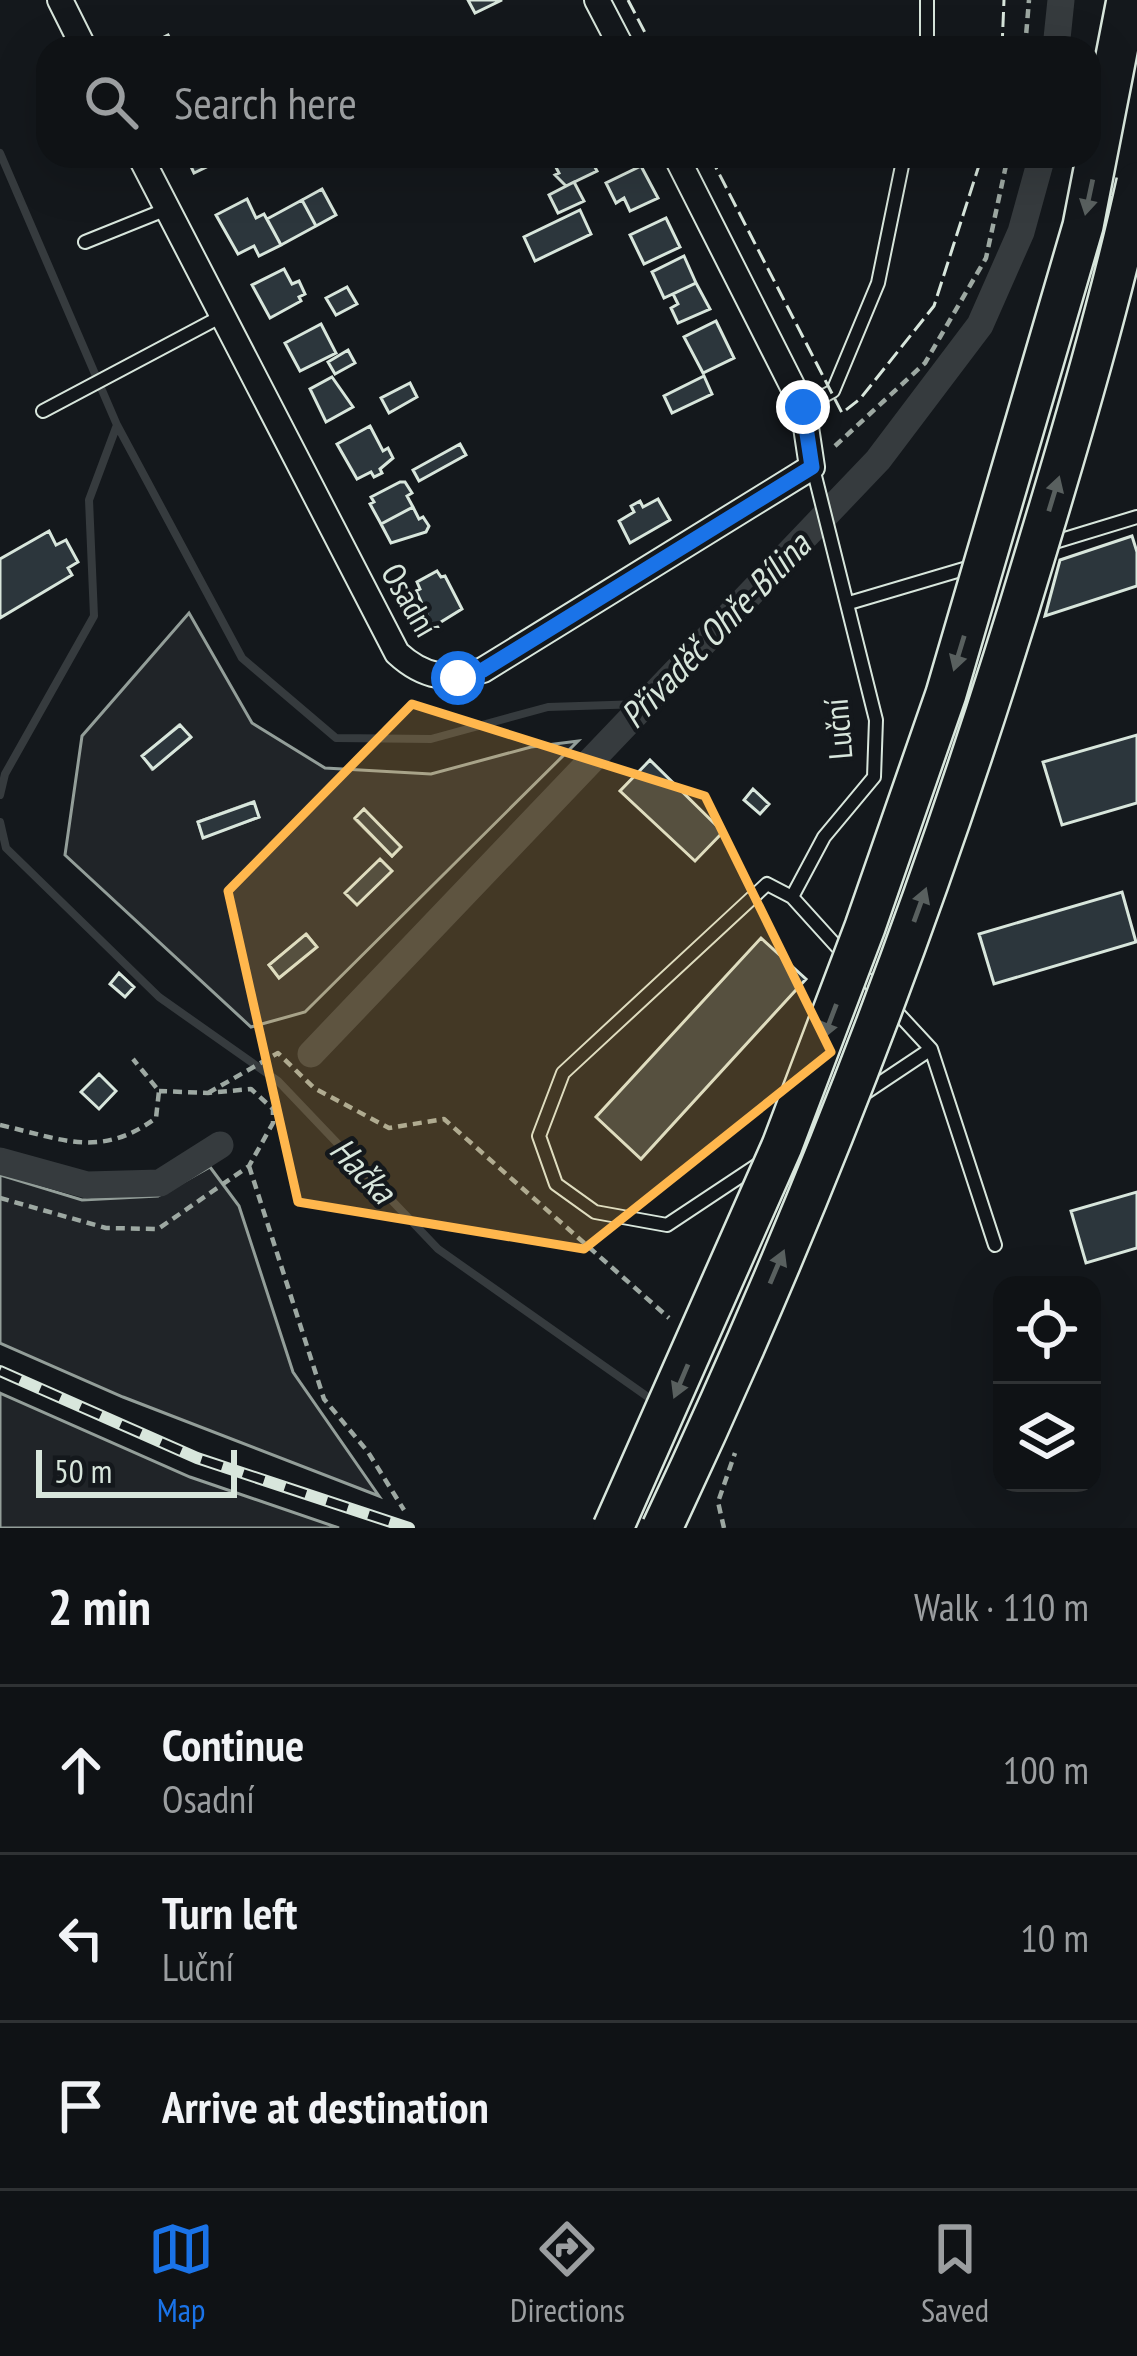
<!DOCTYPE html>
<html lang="en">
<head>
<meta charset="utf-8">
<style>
	body { margin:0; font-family:"PT Sans Narrow",sans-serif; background:#1d2022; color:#f1f3f6 }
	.controls { position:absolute; right:36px; bottom:36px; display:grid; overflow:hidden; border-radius:24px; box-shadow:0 12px 48px #0002 }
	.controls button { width:108px; height:108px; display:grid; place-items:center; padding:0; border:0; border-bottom:3px solid #2f3234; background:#0f1215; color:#f1f3f6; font:60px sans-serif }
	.scale { position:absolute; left:36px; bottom:30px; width:201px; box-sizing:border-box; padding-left:12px; border:6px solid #d8e6dc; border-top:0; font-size:33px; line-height:42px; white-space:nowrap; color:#d8e6dc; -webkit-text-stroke:9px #14181c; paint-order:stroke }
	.stop { position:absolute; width:36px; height:36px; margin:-27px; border:9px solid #1a73e8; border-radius:50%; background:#fff }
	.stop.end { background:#1a73e8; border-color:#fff; box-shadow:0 3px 12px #0008 }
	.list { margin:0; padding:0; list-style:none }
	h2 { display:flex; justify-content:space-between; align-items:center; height:156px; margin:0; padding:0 48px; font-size:51px }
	h2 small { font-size:39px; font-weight:400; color:#9b9ea0 }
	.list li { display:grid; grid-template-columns:78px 1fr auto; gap:36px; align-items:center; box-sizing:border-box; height:168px; padding:0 48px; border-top:3px solid #2f3234 }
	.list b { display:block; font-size:45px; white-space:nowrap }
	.list p { margin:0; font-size:39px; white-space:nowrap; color:#9b9ea0 }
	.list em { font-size:39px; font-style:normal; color:#9b9ea0 }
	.icon { flex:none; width:66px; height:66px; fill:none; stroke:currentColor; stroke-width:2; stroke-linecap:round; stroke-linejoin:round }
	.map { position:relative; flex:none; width:1137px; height:1528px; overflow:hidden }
	.search { position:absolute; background:#0f1215; box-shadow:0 12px 48px #0002; left:36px; right:36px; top:36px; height:132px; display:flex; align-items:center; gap:30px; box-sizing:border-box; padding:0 42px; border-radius:36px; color:#9b9ea0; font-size:45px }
	.sheet { height:660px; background:#0f1215 }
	nav { display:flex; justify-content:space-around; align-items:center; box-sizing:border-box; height:168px; border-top:3px solid #2f3234; background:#0f1215; font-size:33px; color:#9b9ea0 }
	nav a { display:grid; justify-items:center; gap:6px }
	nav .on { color:#1a73e8 }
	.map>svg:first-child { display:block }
</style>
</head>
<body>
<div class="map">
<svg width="1137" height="1528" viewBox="0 0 1137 1528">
	<rect width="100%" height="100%" fill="#14181c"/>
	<path fill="#202428" stroke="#939e99" stroke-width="3" fill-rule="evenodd" d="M189 613 252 723 325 768 431 774 531 747 578 741 305 1012 251 1027 65 855 82 736ZM179 725 190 738 152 769 143 756ZM253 802 259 817 203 837 198 822ZM363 810 400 847 392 856 355 819ZM307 935 316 947 279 977 269 965Z
		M210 1167 239 1206 293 1372 379 1496 123 1397 0 1343V1175L82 1200 158 1196Z
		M0 1393 190 1477 339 1528H0Z"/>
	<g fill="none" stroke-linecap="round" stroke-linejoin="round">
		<path stroke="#363b3e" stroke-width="8" d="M0 153 117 425 89 500 94 616 5 774 0 795
			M117 425 242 658 336 738 431 739 548 707 642 704
			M0 822 6 848 159 997 278 1081 438 1249 655 1402"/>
		<path stroke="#363b3e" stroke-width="27" d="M1056 48 1061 0
			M311 1054 878 460 980 325 1021 232 1042 156
			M0 1161 87 1185 160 1183 220 1145"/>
	</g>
	<path fill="#2c363c" stroke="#d8e6dc" stroke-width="3" d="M468 0H502L475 13Z
		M168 35 171 41 177 38 182 48H142Z
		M186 156H227V157L194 173Z
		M550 156H589L597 171 566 186 555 175 559 173Z
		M641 166 658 198 630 211 624 198 616 203 606 183Z
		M574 182 584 201 558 213 549 195Z
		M322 189 336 215 316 226 302 200Z
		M247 199 256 218 264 214 281 245 259 256 254 246 238 254 216 215Z
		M302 200 316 226 281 245 267 219Z
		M580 210 591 234 535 261 524 237Z
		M666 218 680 247 644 264 630 235Z
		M684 256 696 283 664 298 652 272Z
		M284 269 292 284 299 281 305 294 299 297 301 301 270 318 252 285Z
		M696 283 710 309 678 323 671 308 678 304 673 294Z
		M347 287 357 304 336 315 326 298Z
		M716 321 734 358 703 373 684 337Z
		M321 324 336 353 300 371 285 343Z
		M348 350 355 363 335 374 328 362Z
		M704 376 712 394 672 413 664 396Z
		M332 377 353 407 326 422 310 389Z
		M410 383 417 397 389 413 381 398Z
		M370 426 383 451 388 448 393 458 380 469 382 473 374 477 371 472 357 479 337 444Z
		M460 444 466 455 419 481 413 470Z
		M400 482H405L412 493 407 496 413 507 381 524 370 504 374 502 371 497Z
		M658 499 670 520 630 543 619 521 634 512 631 506 640 501 643 507Z
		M413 507 419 519 423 517 429 526 426 532 391 543 381 524Z
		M49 531 56 545 66 540 78 562 68 568 72 575 0 618V559Z
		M1132 536 1137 552V586L1045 616 1060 560Z
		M437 571 441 577 445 576 462 609 436 625 431 623 416 591 420 589 417 582Z
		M180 725 191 737 153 769 142 756Z
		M1137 735V803L1062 825 1043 762Z
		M650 760 723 832 695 861 620 791Z
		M753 789 769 804 760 814 744 800Z
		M254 802 259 817 203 838 198 822Z
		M364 809 401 847 392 856 355 818Z
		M380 859 392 871 357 905 345 893Z
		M1122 892 1136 942 994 984 979 934Z
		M306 934 317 947 279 978 269 965Z
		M761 938 806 979 641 1159 596 1117Z
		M119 973 134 987 125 997 110 984Z
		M99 1074 116 1091 99 1109 81 1092Z
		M1137 1192V1248L1086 1263 1071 1211Z"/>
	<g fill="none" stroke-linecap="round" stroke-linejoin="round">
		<defs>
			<path id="service" d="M927 0V48
				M85 242 167 209
				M803 407 833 391 878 283 904 156
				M43 411 222 316
				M813 468 876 720 874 777 824 837 792 897 878 992
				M1045 545 1137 517
				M849 603 974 566
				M892 1007 931 1049 995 1245
				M859 1097 931 1049
				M762 1162 667 1225 595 1212 556 1184 539 1136 563 1073 767 884 792 897"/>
			<path id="minor" d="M60 0 84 48
				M597 0 622 48
				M140 156 397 653C424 678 449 681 483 670L812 467 803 407 676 156"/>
		</defs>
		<use href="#service" stroke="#d8e6dc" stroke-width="16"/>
		<use href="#minor" stroke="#d8e6dc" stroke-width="28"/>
		<path stroke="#9da8a2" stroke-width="4.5" stroke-dasharray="9 6" stroke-linecap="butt" d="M1025 48 1029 0
			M835 446 925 363 986 258 1008 156
			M208 1093 278 1053 314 1088 389 1128 444 1119 669 1318
			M0 1125C62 1139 100 1159 156 1118L159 1091 133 1059
			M249 1166 324 1399 368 1452 404 1510
			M0 1198 106 1228 158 1229 249 1166 273 1123V1109L251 1089 208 1093 159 1091
			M724 1528 718 1502 735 1453"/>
		<use href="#service" stroke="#14181c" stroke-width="12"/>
		<use href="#minor" stroke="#14181c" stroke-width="24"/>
		<defs>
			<path id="rail" d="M0 1371 197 1458 409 1528"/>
		</defs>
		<use href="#rail" stroke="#d8e6dc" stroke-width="12"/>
		<use href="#rail" stroke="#14181c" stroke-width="8" stroke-dasharray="22" stroke-linecap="butt"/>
		<defs>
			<path id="trunk-bridge" d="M613 1528 782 1146 865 927 946 694 1083 226 1127 0
				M662 1528C812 1210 939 879 1039 542 1075 423 1110 303 1137 182"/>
		</defs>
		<use href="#trunk-bridge" stroke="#d8e6dc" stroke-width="44" stroke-linecap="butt"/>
		<use href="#trunk-bridge" stroke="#14181c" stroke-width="39"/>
		<path stroke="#d8e6dc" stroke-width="3" stroke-dasharray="15 6" stroke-linecap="butt" d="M628 0 653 48
			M1002 48 1004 0
			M710 156 842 413 860 399 934 306 982 156"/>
	</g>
	<defs><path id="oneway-solid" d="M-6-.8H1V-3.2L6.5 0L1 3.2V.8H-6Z" transform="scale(3)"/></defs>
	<g fill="#59605f">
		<use href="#oneway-solid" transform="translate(1089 197) rotate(102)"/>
		<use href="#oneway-solid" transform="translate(1054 494) rotate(-73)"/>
		<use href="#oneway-solid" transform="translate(959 653) rotate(107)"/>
		<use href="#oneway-solid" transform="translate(920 905) rotate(-70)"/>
		<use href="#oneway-solid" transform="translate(830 1021) rotate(111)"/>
		<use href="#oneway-solid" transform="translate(777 1267) rotate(-67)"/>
		<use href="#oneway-solid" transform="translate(681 1381) rotate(113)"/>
	</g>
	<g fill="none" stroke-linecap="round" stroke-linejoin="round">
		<path stroke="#1a73e8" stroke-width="15" d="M458 678 483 670 812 467 803 407"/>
	</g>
	<path fill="#ffb74d" fill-opacity="0.2" stroke="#ffb74d" stroke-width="9" stroke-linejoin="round" d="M412 704 705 796 831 1052 584 1249 298 1202 228 891Z"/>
	<g text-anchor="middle" stroke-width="9" stroke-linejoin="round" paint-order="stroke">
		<g font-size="33" fill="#d8e6dc" stroke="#14181c">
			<text transform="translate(410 600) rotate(60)" y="12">Osadní</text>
			<text transform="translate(838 729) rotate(-95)" y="12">Luční</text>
		</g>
		<g font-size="36" font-style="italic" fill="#d8e6dc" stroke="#14181c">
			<text transform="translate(715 630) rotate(-46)" y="13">Přivaděč Ohře-Bílina</text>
			<text transform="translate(363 1170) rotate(46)" y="13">Hačka</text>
		</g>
	</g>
</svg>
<div class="controls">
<button><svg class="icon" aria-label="locate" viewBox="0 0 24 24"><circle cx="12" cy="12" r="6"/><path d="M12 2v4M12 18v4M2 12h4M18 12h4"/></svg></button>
<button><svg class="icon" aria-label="layers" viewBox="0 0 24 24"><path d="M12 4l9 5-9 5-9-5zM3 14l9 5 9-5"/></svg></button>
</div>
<div class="scale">50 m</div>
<div class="stop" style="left:458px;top:678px"></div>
<div class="stop end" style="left:803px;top:407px"></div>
<div class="search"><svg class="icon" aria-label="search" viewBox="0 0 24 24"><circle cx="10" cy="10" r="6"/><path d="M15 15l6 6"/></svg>Search here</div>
</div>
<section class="sheet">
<h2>2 min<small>Walk · 110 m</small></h2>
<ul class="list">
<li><svg class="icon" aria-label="ahead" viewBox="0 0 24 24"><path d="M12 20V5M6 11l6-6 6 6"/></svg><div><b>Continue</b><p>Osadní</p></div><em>100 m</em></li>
<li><svg class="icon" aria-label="left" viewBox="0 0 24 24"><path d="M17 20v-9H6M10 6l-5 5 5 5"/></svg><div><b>Turn left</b><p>Luční</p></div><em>10 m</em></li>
<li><svg class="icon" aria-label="arrive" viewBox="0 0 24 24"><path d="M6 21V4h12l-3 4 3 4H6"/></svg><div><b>Arrive at destination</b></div></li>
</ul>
</section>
<nav>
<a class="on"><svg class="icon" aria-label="map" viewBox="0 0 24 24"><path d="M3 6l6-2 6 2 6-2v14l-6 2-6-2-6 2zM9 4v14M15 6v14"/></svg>Map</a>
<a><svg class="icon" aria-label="directions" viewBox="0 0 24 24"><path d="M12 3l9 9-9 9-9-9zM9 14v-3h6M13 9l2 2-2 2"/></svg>Directions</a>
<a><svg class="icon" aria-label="saved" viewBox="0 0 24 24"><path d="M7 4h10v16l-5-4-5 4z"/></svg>Saved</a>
</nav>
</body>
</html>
